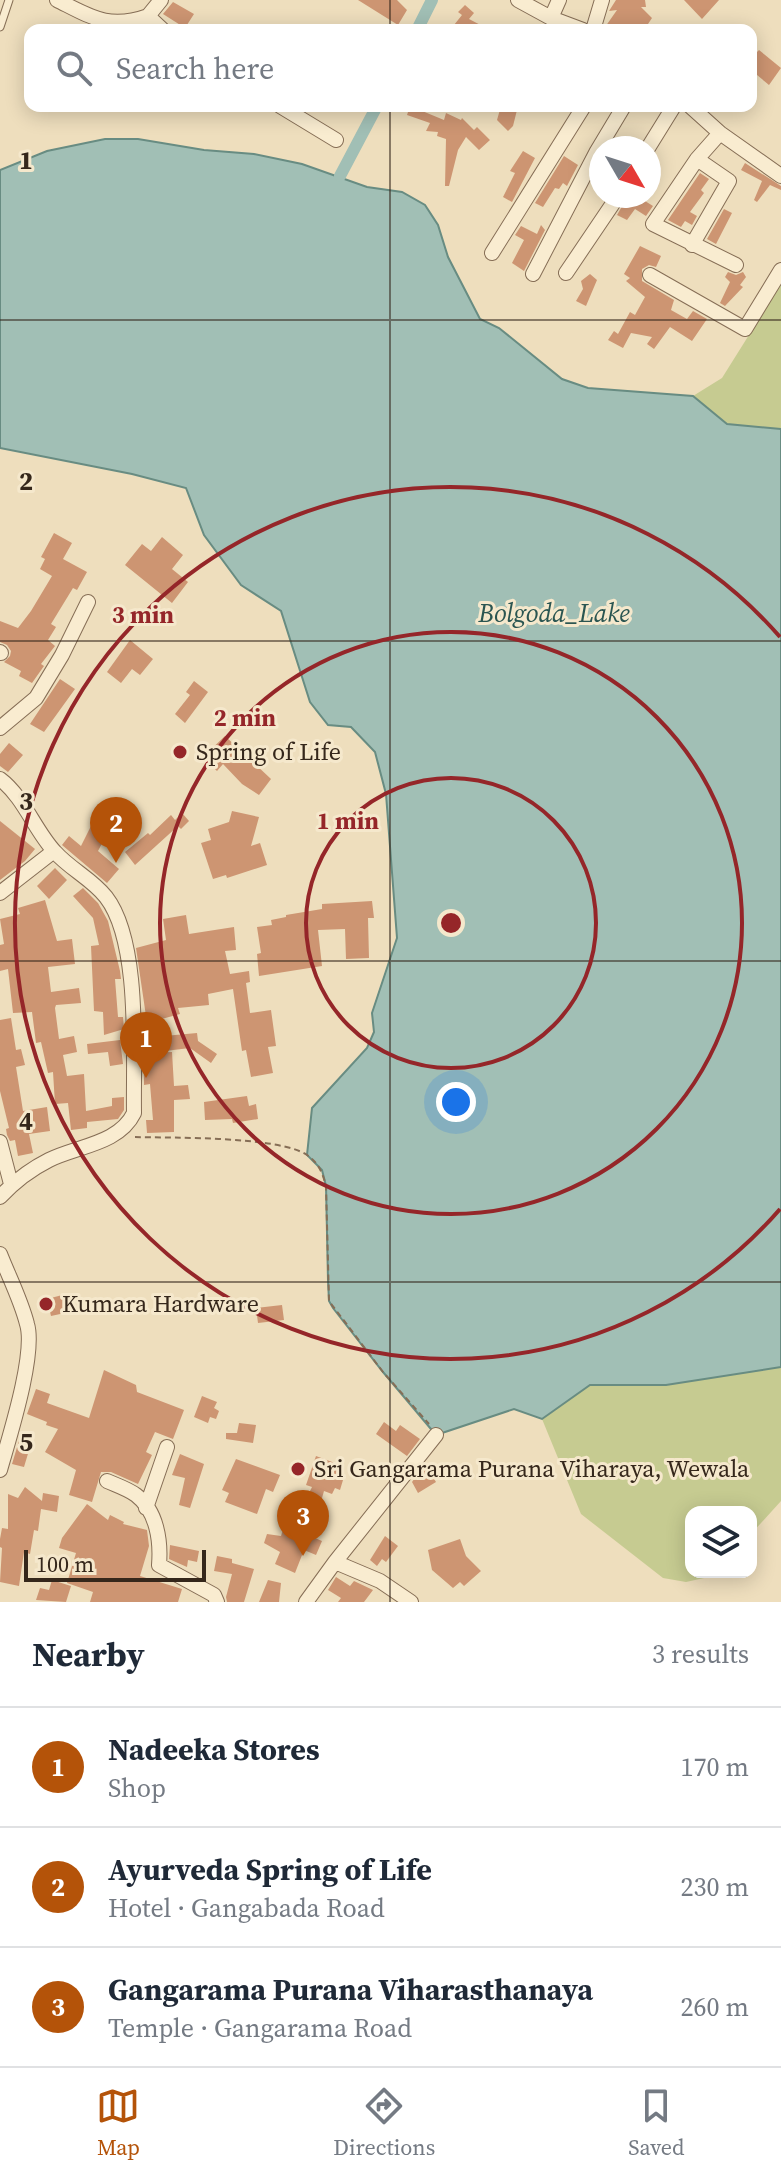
<!DOCTYPE html>
<html lang="en">
<head>
<meta charset="utf-8">
<style>
	body { margin:0; font-family:"Source Serif 4",serif; background:#f6f6f7; color:#1f2937 }
	.controls { position:absolute; right:24px; bottom:24px; display:grid; overflow:hidden; border-radius:16px; box-shadow:0 4px 20px #0003 }
	.controls button { width:72px; height:72px; display:grid; place-items:center; padding:0; border:0; border-bottom:2px solid #e0e1e3; background:#fff; color:#1f2937; font:40px sans-serif }
	.compass { position:absolute; left:589px; top:136px; width:72px; height:72px; border-radius:50%; background:#fff; box-shadow:0 4px 20px #0003; rotate:129deg }
	.scale { position:absolute; left:24px; bottom:20px; width:182px; box-sizing:border-box; padding-left:8px; border:4px solid #35271b; border-top:0; font-size:22px; line-height:28px; white-space:nowrap; color:#35271b; -webkit-text-stroke:6px #f5e8cc; paint-order:stroke }
	.you { position:absolute; left:456px; top:1102px; width:28px; height:28px; margin:-20px; border:6px solid #fff; border-radius:50%; background:#1a73e8; box-shadow:0 0 0 12px #1a73e833 }
	.badge { display:grid; place-items:center; width:52px; height:52px; border-radius:50%; background:#b45309; color:#fff; font-size:26px; font-weight:700 }
	.pin { position:absolute; translate:-50% -66px; filter:drop-shadow(0 2px 4px #0008) }
	.pin::after { content:''; position:absolute; top:42px; width:28px; height:24px; background:inherit; clip-path:polygon(0 0,100% 0,50% 100%) }
	.list { margin:0; padding:0; list-style:none }
	h2 { display:flex; justify-content:space-between; align-items:center; height:104px; margin:0; padding:0 32px; font-size:34px }
	h2 small { font-size:26px; font-weight:400; color:#747a83 }
	.list li { display:grid; grid-template-columns:52px 1fr auto; gap:24px; align-items:center; box-sizing:border-box; height:120px; padding:0 32px; border-top:2px solid #e0e1e3 }
	.list b { display:block; font-size:30px; white-space:nowrap }
	.list p { margin:0; font-size:26px; white-space:nowrap; color:#747a83 }
	.list em { font-size:26px; font-style:normal; color:#747a83 }
	.icon { flex:none; width:44px; height:44px; fill:none; stroke:currentColor; stroke-width:2; stroke-linecap:round; stroke-linejoin:round }
	.map { position:relative; flex:none; width:781px; height:1602px; overflow:hidden }
	.search { position:absolute; background:#fff; box-shadow:0 4px 20px #0003; left:24px; right:24px; top:24px; height:88px; display:flex; align-items:center; gap:20px; box-sizing:border-box; padding:0 28px; border-radius:16px; color:#747a83; font-size:30px }
	.sheet { height:464px; background:#fff }
	nav { display:flex; justify-content:space-around; align-items:center; box-sizing:border-box; height:112px; border-top:2px solid #e0e1e3; background:#fff; font-size:22px; color:#747a83 }
	nav a { display:grid; justify-items:center; gap:4px }
	nav .on { color:#b45309 }
	.map>svg:first-child { display:block }
</style>
</head>
<body>
<div class="map">
<svg width="781" height="1602" viewBox="0 0 781 1602">
	<rect width="100%" height="100%" fill="#eedebd"/>
	<path fill="#c6cb91" d="M781 284V429L727 424 693 396 722 378Z
		M781 1367V1501L751 1534V1512H691V1572H717L713 1576 686 1582 663 1578 581 1514 542 1419 590 1385H666Z"/>
	<path fill="#a1bfb5" stroke="#688c82" stroke-width="2" d="M105 139H138L204 150 254 154 302 164 367 187 402 192 425 205 438 225 448 257 480 319 499 328 562 379 588 388 693 396 727 424 781 429V1367L666 1385H590L542 1419 514 1409 436 1435 383 1372 333 1308 329 1301 328 1280 326 1186 322 1170 307 1155 312 1108 367 1048 374 1032 372 1013 397 938 386 794 375 752 351 727 328 725 310 702 281 611 241 585 204 535 186 488 132 474 0 448V170L47 151Z"/>
	<g fill="none" stroke-linecap="round" stroke-linejoin="round">
		<path stroke="#a1bfb5" stroke-width="12" d="M417 30 432 0
			M340 176 377 106"/>
	</g>
	<path fill="#cd9572" d="M358 0H397L407 10 398 25Z
		M616 0H645L646 7H641L652 18 644 30H603L617 10 609 11Z
		M684 0H719L702 19Z
		M173 2 194 14 185 28 163 14Z
		M465 5 474 13 469 19 490 30H450L462 15 458 12Z
		M759 50 781 68 769 85 751 70V58Z
		M410 106 444 120 446 113 461 120 462 118 474 130 477 127 490 140 479 150 466 137 458 150 449 186H445L446 139 437 136 438 132 426 131 430 123 407 115Z
		M501 106H518L513 126 508 131 497 120Z
		M523 151 535 158 512 202 503 197 515 173 510 171Z
		M564 156 578 165 567 186 563 183 559 189 555 188 543 207 535 203Z
		M745 163 781 186V190L770 185 757 202 754 200 762 181 741 170Z
		M700 173 709 179 701 190 704 193 690 212 697 216 692 225 685 221 681 227 668 220Z
		M628 196H647L645 201 653 206 646 216 635 209 627 220 617 215Z
		M724 209 732 213 716 244 707 239Z
		M541 225 545 230 524 271 512 263 524 240 515 235 521 226 537 234Z
		M640 246 661 256 656 267 649 265 642 269V281L674 300 671 310 687 319 693 311 707 319 692 341 670 327 654 349 647 344 652 337 631 333 623 348 608 340 614 331 618 334 630 312 635 315 645 297 626 281 630 278 624 274Z
		M728 272 736 275 743 272 746 277 740 285 743 287 725 306 720 303 730 282 725 277Z
		M590 274 597 280 586 306 576 301 583 289 581 281Z
		M54 533 72 543 63 559 87 572 77 590 73 588 51 624 56 627 48 640 55 646 41 664 44 666 32 683 19 676 21 671 4 662 10 656 11 651 7 645 0 642V621L18 628 31 611 52 576 40 569 45 559 41 557Z
		M162 537 183 555 172 569 188 582 172 603 125 565 142 544 151 551Z
		M130 640 153 659 140 675 132 669 121 683 107 672Z
		M60 679 75 689 44 732 30 724Z
		M194 681 208 692 185 723 175 714 190 695 186 692Z
		M225 736 271 779 259 795 242 784 223 764 217 771 203 757Z
		M9 743 23 755 8 772 0 766V754Z
		M232 811 259 817 251 846 260 843 267 865 227 878 226 875 213 879 201 843 211 840 208 829 229 822Z
		M182 813 189 821 181 829 178 826 135 865 125 852 148 833 150 835 171 815 175 820Z
		M94 820 110 828 98 851 119 869 107 883 62 845 69 836 81 846Z
		M0 821 35 849 25 861 0 880Z
		M55 868 67 880 49 899 37 886Z
		M83 888 98 903 108 921 120 971 121 979H115L118 1017H123L124 1029 104 1035 103 1012 94 1011 91 946 99 945 93 918 73 896Z
		M45 900 57 941 72 939 75 964 48 967 51 992 79 988 81 1003 56 1005 55 1008 59 1039 74 1036 77 1052 63 1055 67 1076 84 1074 86 1111 112 1106V1098L124 1097V1110L118 1119 87 1122V1128L71 1130 68 1103 55 1104 53 1072 48 1073 41 1042 36 1043 32 1012 13 1013 8 969 0 971V945L4 944 0 919 20 914 18 908Z
		M372 901 374 918H368L369 958 346 959 345 929 318 930 322 966 259 976 257 954 261 953 257 927 272 925 271 920 286 917V915L322 909V904Z
		M186 915 189 934 234 927 236 950 225 951 230 974 249 971 250 982 246 983 250 1013 271 1010 276 1046 268 1047 273 1073 251 1077 246 1050 242 1051 233 989 208 994 209 1005 178 1008 180 1014 147 1023 136 948 166 940 163 919Z
		M11 1018 16 1050 21 1049 25 1065 16 1067 23 1111 47 1107 50 1131 29 1134 33 1153 18 1156 15 1140 10 1141 7 1135 6 1129 9 1128 0 1091V1020Z
		M197 1033 198 1041 217 1054 211 1063 190 1048 165 1051 164 1036Z
		M120 1040 123 1064 110 1066 108 1052 88 1054 87 1044Z
		M172 1052 174 1086 188 1085 190 1099 174 1100V1132L147 1133 146 1120H153L150 1084 144 1085V1053Z
		M247 1096 249 1106 256 1104 258 1119 233 1123 232 1119 205 1120 204 1102Z
		M70 1293 74 1311 51 1316 47 1299Z
		M282 1305 284 1320 258 1323 256 1308Z
		M104 1370 136 1385 137 1392 184 1410 173 1439 155 1432 146 1452 152 1455 138 1484 111 1472H101L92 1502 69 1495 76 1470 45 1452 58 1429 46 1425 47 1422 27 1414 36 1389 50 1394 47 1403 89 1418Z
		M202 1396 217 1402 214 1408 219 1411 216 1419 210 1417 208 1423 194 1417Z
		M384 1422 396 1431 400 1425 420 1439 407 1456 376 1434Z
		M239 1423 256 1425 253 1443 226 1439V1433H237Z
		M21 1434 33 1437 24 1467 12 1464Z
		M180 1454 204 1464 190 1508 179 1505 185 1478 172 1475Z
		M316 1456 343 1466 338 1478 343 1480 340 1490 335 1488 332 1494 324 1491 322 1498 309 1493 312 1487 306 1485Z
		M236 1459 280 1475 273 1492 266 1489 257 1514 225 1502 229 1493 222 1490Z
		M425 1464 436 1482 418 1493 412 1482Z
		M25 1487 42 1501 43 1493 59 1496 57 1512 41 1509 38 1531 34 1530 30 1554 24 1552 19 1586 0 1582 2 1548 0 1547V1539L2 1528 8 1529V1494L18 1498Z
		M87 1504 108 1520 110 1515 124 1522 123 1524 147 1530 149 1546 140 1576 182 1589 178 1602H90L93 1592 67 1583 76 1553 59 1548 62 1538Z
		M286 1520 303 1526 301 1532 322 1541 316 1555 304 1550 295 1573 275 1564 280 1552 264 1543 267 1534 281 1536Z
		M385 1536 398 1546 386 1562 382 1559 377 1566 370 1560Z
		M460 1539 466 1556 481 1571 464 1586 460 1582 453 1588 432 1570 428 1550Z
		M170 1545 199 1551 197 1562 188 1560 187 1567 169 1559Z
		M217 1556 232 1559V1563L254 1569 244 1602H227L226 1597 232 1574 214 1571Z
		M336 1577 350 1586 354 1581 373 1590 364 1602H338L341 1598 328 1590Z
		M52 1580 71 1586 66 1602 36 1600 40 1588 49 1590Z
		M268 1580 281 1583 279 1602H259Z"/>
	<g fill="none" stroke-linecap="round" stroke-linejoin="round">
		<defs>
			<path id="service" d="M0 27 9 0"/>
			<path id="minor" d="M57 0C91 17 109 30 148 16L163 30
				M518 0 551 18 583 30
				M148 16 161 0
				M551 18 559 0
				M593 30 602 0
				M280 106 336 140
				M690 106 720 133 781 176
				M720 133 697 159 653 224 736 265
				M648 148 674 106
				M692 245 729 181 697 159
				M492 253 584 106
				M566 273 618 196
				M533 274 597 151 624 106
				M650 275 745 329 781 270
				M0 652 1 653
				M0 728 36 698 62 655 88 602
				M0 779C24 797 35 831 55 852 70 869 92 879 106 897 141 942 133 1056 134 1113 119 1144 77 1146 49 1160 31 1169 14 1182 0 1197
				M0 893 54 851
				M0 1142 11 1184
				M0 1254C9 1277 21 1300 27 1324 36 1354 9 1438 0 1470
				M107 1481C116 1485 128 1489 136 1495 157 1511 161 1541 159 1565L214 1595 217 1602
				M146 1508 167 1447
				M335 1562 380 1581 411 1602
				M306 1602 335 1562 436 1435"/>
		</defs>
		<use href="#service" stroke="#866e56" stroke-width="9"/>
		<use href="#minor" stroke="#866e56" stroke-width="16"/>
		<path stroke="#866e56" stroke-width="2" stroke-dasharray="6 4" stroke-linecap="butt" d="M135 1137C172 1138 279 1136 307 1155 319 1163 323 1174 326 1186L329 1301 383 1372 429 1424"/>
		<use href="#service" stroke="#f9ecd0" stroke-width="7"/>
		<use href="#minor" stroke="#f9ecd0" stroke-width="14"/>
	</g>
	<path fill="none" stroke="#35271b" stroke-width="2" stroke-opacity="0.55" d="M390 0V30M390 106V1602M0 320H781M0 641H781M0 961H781M0 1282H781"/>
	<g fill="none" stroke="#952629" stroke-width="4">
		<circle cx="451" cy="923" r="145"/>
		<circle cx="451" cy="923" r="291"/>
		<path d="M780 1209A436 436 0 1 1 780 637"/>
	</g>
	<g fill="#952629" stroke="#f5e8cc" stroke-width="3">
		<circle cx="180" cy="752" r="8"/>
		<circle cx="46" cy="1304" r="8"/>
		<circle cx="298" cy="1469" r="8"/>
	</g>
	<g text-anchor="middle" stroke-width="6" stroke-linejoin="round" paint-order="stroke">
		<g font-size="24" fill="#35271b" stroke="#f5e8cc" text-anchor="start">
			<text x="196" y="760">Spring of Life</text>
			<text x="62" y="1312">Kumara Hardware</text>
			<text x="314" y="1477">Sri Gangarama Purana Viharaya, Wewala</text>
		</g>
		<g font-size="26" font-style="italic" fill="#2a5551" stroke="#f5e8cc">
			<text x="554" y="622">Bolgoda_Lake</text>
		</g>
	</g>
	<g font-size="26" text-anchor="middle" font-weight="bold" fill="#35271b" stroke="#f5e8cc" stroke-width="6" stroke-linejoin="round" paint-order="stroke">
		<text x="26" y="169">1</text>
		<text x="26" y="490">2</text>
		<text x="26" y="810">3</text>
		<text x="26" y="1130">4</text>
		<text x="26" y="1451">5</text>
	</g>
	<circle cx="451" cy="923" r="12" fill="#952629" stroke="#f5e8cc" stroke-width="4"/>
	<g font-size="24" text-anchor="middle" font-weight="bold" fill="#952629" stroke="#f5e8cc" stroke-width="6" stroke-linejoin="round" paint-order="stroke">
		<text x="143" y="623">3 min</text>
		<text x="245" y="726">2 min</text>
		<text x="348" y="829">1 min</text>
	</g>
</svg>
<div class="controls">
<button><svg class="icon" aria-label="layers" viewBox="0 0 24 24"><path d="M12 4l9 5-9 5-9-5zM3 14l9 5 9-5"/></svg></button>
</div>
<svg class="compass" viewBox="-18 -18 36 36"><path d="M0-13l5 13h-10z" fill="#e53935"/><path d="M0 13l5-13h-10z" fill="#747a83"/></svg>
<div class="scale">100 m</div>
<div class="you"></div>
<div class="pin badge" style="left:146px;top:1078px">1</div>
<div class="pin badge" style="left:116px;top:863px">2</div>
<div class="pin badge" style="left:303px;top:1556px">3</div>
<div class="search"><svg class="icon" aria-label="search" viewBox="0 0 24 24"><circle cx="10" cy="10" r="6"/><path d="M15 15l6 6"/></svg>Search here</div>
</div>
<section class="sheet">
<h2>Nearby<small>3 results</small></h2>
<ul class="list">
<li><span class="badge">1</span><div><b>Nadeeka Stores</b><p>Shop</p></div><em>170 m</em></li>
<li><span class="badge">2</span><div><b>Ayurveda Spring of Life</b><p>Hotel · Gangabada Road</p></div><em>230 m</em></li>
<li><span class="badge">3</span><div><b>Gangarama Purana Viharasthanaya</b><p>Temple · Gangarama Road</p></div><em>260 m</em></li>
</ul>
</section>
<nav>
<a class="on"><svg class="icon" aria-label="map" viewBox="0 0 24 24"><path d="M3 6l6-2 6 2 6-2v14l-6 2-6-2-6 2zM9 4v14M15 6v14"/></svg>Map</a>
<a><svg class="icon" aria-label="directions" viewBox="0 0 24 24"><path d="M12 3l9 9-9 9-9-9zM9 14v-3h6M13 9l2 2-2 2"/></svg>Directions</a>
<a><svg class="icon" aria-label="saved" viewBox="0 0 24 24"><path d="M7 4h10v16l-5-4-5 4z"/></svg>Saved</a>
</nav>
</body>
</html>
